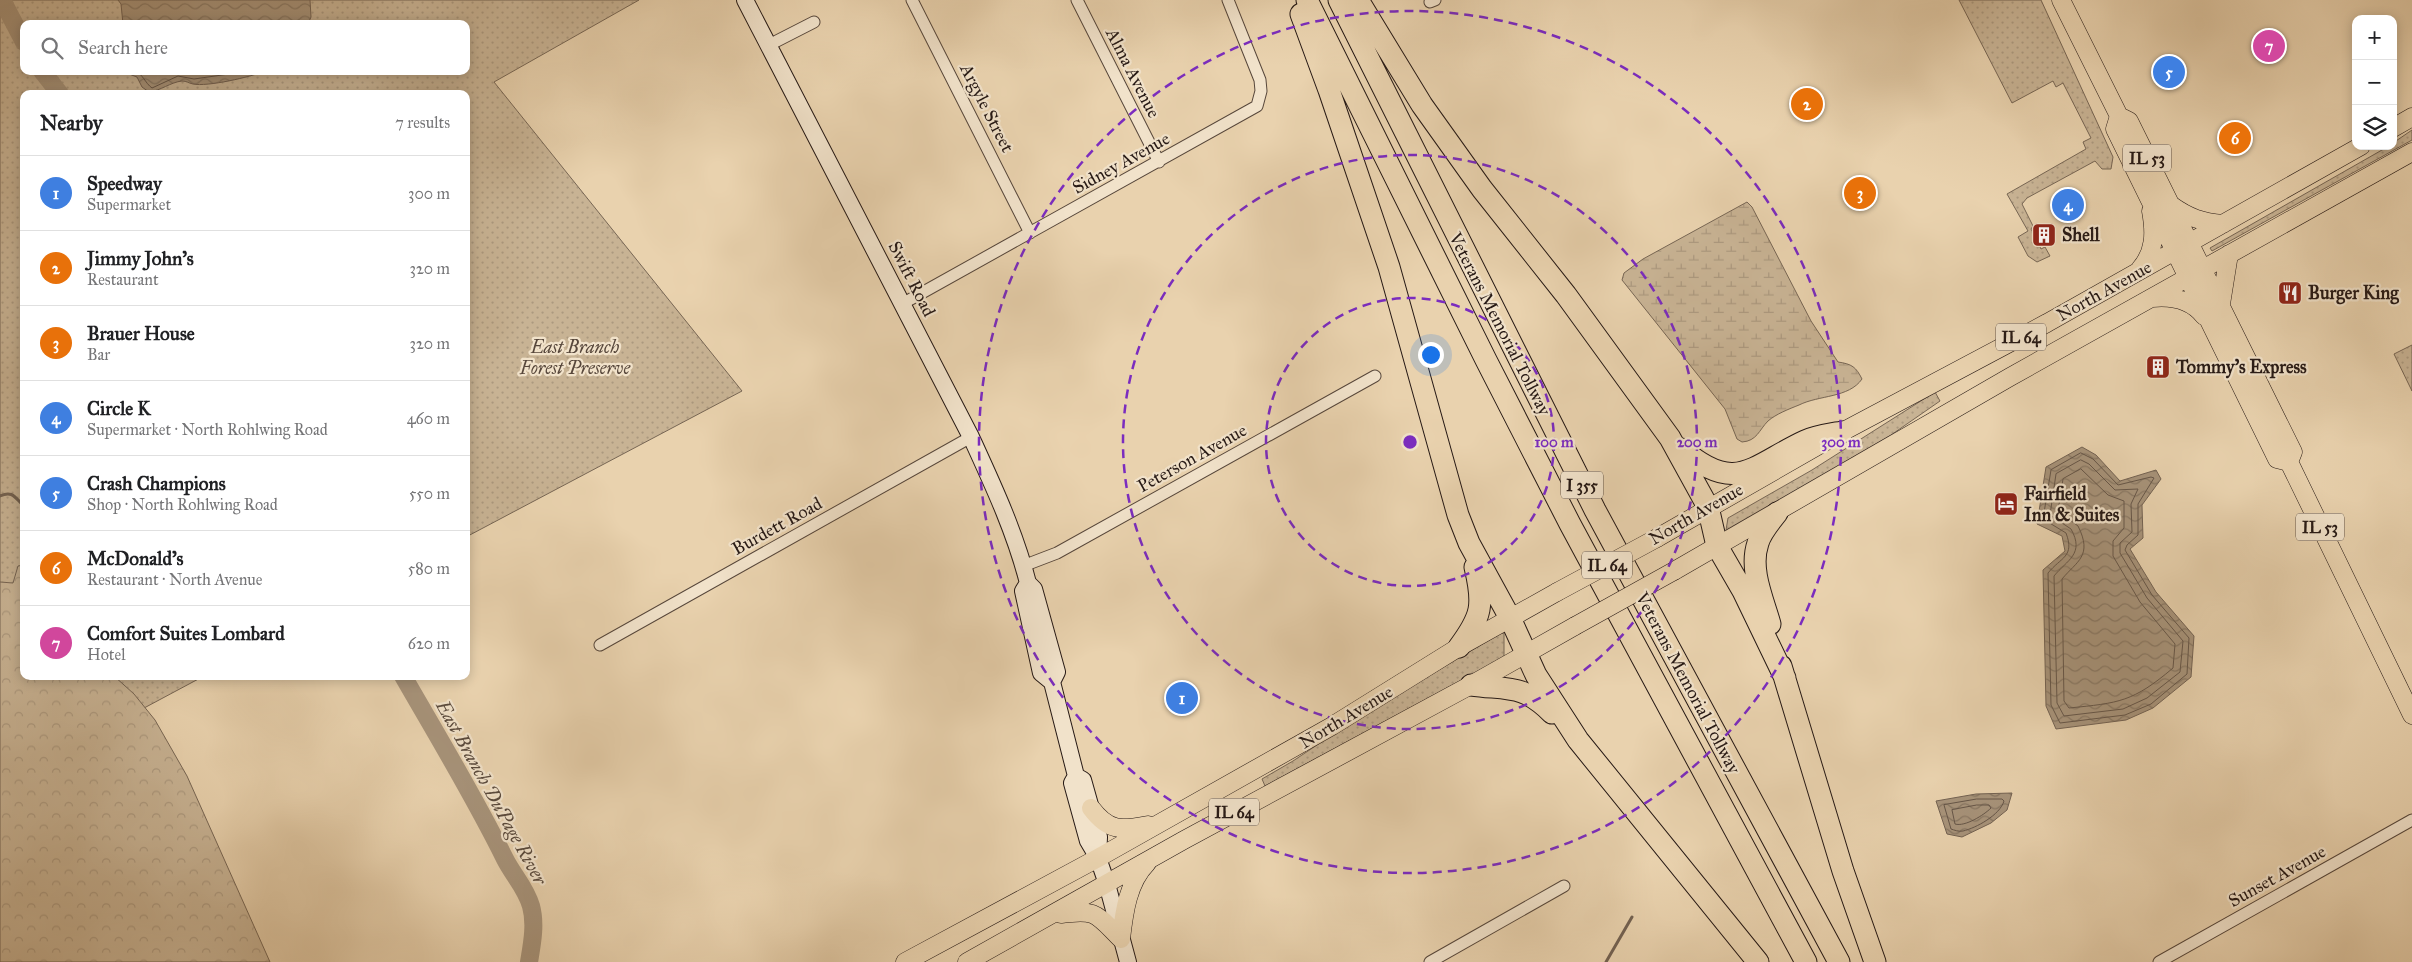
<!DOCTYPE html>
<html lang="en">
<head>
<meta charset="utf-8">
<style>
	body { margin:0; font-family:"IM FELL Great Primer",serif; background:#f2f2f2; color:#202124 }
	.controls { position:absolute; right:15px; top:15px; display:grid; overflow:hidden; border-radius:10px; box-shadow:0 2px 12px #0003 }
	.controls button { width:45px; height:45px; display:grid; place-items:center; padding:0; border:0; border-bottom:1px solid #e0e0e0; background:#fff; color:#202124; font:25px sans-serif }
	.you { position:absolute; left:1430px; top:354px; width:18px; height:18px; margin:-12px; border:4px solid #fff; border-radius:50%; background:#1a73e8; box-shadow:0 0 0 8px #1a73e833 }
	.badge { display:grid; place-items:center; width:32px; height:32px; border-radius:50%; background:#b45309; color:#fff; font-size:16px; font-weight:700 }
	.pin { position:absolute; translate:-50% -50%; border:2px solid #fff; box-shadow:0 1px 5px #0006 }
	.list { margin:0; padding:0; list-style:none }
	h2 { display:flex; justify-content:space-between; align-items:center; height:65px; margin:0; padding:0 20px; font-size:21px }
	h2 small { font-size:16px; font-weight:400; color:#757577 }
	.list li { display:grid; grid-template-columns:32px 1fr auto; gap:15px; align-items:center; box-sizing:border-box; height:75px; padding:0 20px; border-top:1px solid #e0e0e0 }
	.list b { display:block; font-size:19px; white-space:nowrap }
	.list p { margin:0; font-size:16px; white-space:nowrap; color:#757577 }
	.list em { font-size:16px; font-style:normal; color:#757577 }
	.icon { flex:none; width:28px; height:28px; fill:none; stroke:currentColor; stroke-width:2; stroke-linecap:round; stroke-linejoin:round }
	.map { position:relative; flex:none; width:2412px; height:962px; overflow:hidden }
	.search { position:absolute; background:#fff; box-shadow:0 2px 12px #0003; left:20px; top:20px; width:450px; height:55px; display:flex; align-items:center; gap:12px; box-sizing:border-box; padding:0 18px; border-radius:10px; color:#757577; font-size:19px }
	.panel { position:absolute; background:#fff; box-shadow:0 2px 12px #0003; left:20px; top:90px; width:450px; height:590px; border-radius:10px }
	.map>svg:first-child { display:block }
</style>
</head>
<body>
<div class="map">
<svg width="2412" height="962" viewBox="0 0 2412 962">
	<defs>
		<pattern id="grass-dots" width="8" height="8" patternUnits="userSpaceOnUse" patternTransform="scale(1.25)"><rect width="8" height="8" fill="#c8b394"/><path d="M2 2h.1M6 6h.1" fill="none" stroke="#ac997f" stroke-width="1.8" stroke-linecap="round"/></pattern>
		<pattern id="forest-crowns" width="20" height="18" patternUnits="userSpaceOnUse" patternTransform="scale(1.25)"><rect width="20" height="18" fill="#c8b394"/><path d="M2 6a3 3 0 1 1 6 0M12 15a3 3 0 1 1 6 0" fill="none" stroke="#ac997f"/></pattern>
		<pattern id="wetland-marsh" width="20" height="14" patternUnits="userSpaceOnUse" patternTransform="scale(1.25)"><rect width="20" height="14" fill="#c8b394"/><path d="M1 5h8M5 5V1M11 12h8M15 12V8" fill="none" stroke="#ac997f"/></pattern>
		<pattern id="water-waves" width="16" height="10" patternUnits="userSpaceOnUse" patternTransform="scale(1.25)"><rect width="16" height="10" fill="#a7937a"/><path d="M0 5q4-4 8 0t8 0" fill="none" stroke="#887763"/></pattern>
	</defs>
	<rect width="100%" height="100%" fill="#e9d2ae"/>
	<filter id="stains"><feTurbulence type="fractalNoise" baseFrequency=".004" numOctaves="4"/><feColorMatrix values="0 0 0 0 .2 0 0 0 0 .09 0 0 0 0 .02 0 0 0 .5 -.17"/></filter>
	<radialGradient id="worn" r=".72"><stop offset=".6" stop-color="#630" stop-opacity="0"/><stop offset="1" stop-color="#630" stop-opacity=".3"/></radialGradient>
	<path fill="url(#grass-dots)" stroke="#776654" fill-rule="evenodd" d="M0 0H639L494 82 742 391 466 537V94H24V676H204L0 785ZM24 24H466V71H24Z
		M1959 0H2041L2113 157 2111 169H2102L2095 161 2027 198 2022 204 2033 226 2031 229 2041 249 2045 247 2050 256 2037 262 2028 256 2018 237 2028 231 2007 194 2086 149 2083 142 2091 138 2063 83 2056 87 2053 81 2012 103Z
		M2412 130V140L2212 251 2210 248 2389 146H2393V143Z
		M2412 345V391L2394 354Z
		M1935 392 1940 401 1891 435 1726 530 1728 518 1812 470Z
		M1501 633H1504V657L1265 786 1262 779 1293 761 1353 721Z"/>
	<path fill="url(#forest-crowns)" stroke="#776654" d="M24 565V676H114L134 694 155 720 187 776 270 962H0V582L13 583 18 566Z"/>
	<path fill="url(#wetland-marsh)" stroke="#776654" d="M1747 202 1752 207 1811 321 1838 362C1852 364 1856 367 1862 379 1849 398 1819 395 1799 405 1789 409 1776 414 1768 421 1759 430 1757 441 1742 442L1737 439 1725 409 1622 280 1624 273 1643 259Z"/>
	<path fill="url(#water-waves)" stroke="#736252" d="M118 0H310L311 17 308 24H123L121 4Z
		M128 71H265C251 77 207 87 193 84 188 83 187 81 182 81 171 82 160 91 149 92L142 87 137 77 129 74Z
		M2082 447 2096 455 2120 481 2156 470 2161 479 2142 505 2143 538 2130 549 2156 592 2194 636 2191 677 2153 708 2126 720 2056 729 2046 706 2043 570 2065 551 2062 536 2037 524 2046 467Z
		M2012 793 2007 810 1991 823 1962 837 1947 834 1936 801 1976 794Z"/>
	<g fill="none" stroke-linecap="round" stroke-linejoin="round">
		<path stroke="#665648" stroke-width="1" d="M135 71C143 74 145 83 152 88L178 76 194 79 250 71
			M2081 453 2093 459 2118 485 2151 477 2154 478 2138 504V535L2127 545 2125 550 2152 595 2189 638 2187 674 2151 704 2125 715 2060 723 2051 705 2048 573C2061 557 2075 557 2066 533L2043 519 2051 470Z
			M2081 460 2089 464 2115 490 2138 489 2131 504 2132 532 2120 543V553L2147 598 2183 641 2180 672 2147 698 2123 709 2064 716 2057 703 2054 576C2067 560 2085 554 2071 529L2050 515 2056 474Z
			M2081 469 2108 495 2124 501V528L2113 541V556L2140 602 2175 644 2173 668C2133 702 2119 703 2069 708L2064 701 2062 579C2077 561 2093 556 2078 526L2058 511 2063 479Z
			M1977 799H2002L2004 801C2000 815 1976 828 1963 831 1959 832 1954 830 1951 829L1944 805Z
			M1977 805H1989L1991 808C1984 815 1965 827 1955 824L1952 810Z"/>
		<path stroke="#736252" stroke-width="3" d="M0 496C13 490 15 498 24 506
			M1606 962 1632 917"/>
		<path stroke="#a7937a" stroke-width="18" d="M2 0 24 42
			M42 71 60 94
			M403 676C438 737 474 796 505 859 513 875 526 888 531 906 536 924 532 944 529 962"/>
		<defs>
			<path id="street" d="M912 0 1030 233
				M1077 0 1159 162
				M1430 2 1435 0
				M769 45 814 22
				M902 304 1257 106 1261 91 1260 80 1228 0
				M1023 566 1057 553 1375 376
				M600 645 971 437
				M1430 962 1564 886
				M2159 962 2412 820"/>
			<path id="secondary" d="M745 0 971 437C993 485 1015 532 1028 583L1034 589 1057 672 1052 682
				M1028 583 1023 591 1041 673 1052 682 1076 776 1083 780 1099 837 1098 858
				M1076 776 1072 783 1088 841 1098 858 1107 884 1128 962"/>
			<path id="primary" d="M2061 0 2119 116 2129 121 2293 452 2289 462 2412 715
				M2119 116 2115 129 2277 459 2289 462
				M2393 128 2412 117
				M2171 205C2189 218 2202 222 2223 224
				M2140 269C2155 252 2155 233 2151 211
				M2152 298C2172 296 2191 299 2204 316
				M2221 304 2229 254
				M1657 538 1842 432 2047 323 2361 146
				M1674 571 2010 377 2412 152
				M1091 808C1109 832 1121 830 1148 825
				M1061 914C1097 909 1096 914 1121 939
				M1121 939C1124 912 1128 882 1147 863
				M905 962 1098 858 1332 726 1459 647 1557 592
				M967 962 1184 840 1471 685 1575 626"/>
			<path id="highway" d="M1307 0 1486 360 1570 524 1806 962
				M1339 0 1595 510 1839 962
				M1358 0 1422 105 1482 189 1566 295 1670 438 1708 507 1717 546 1743 591 1785 678
				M1301 14 1329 90 1389 267 1458 515 1469 543 1510 618 1536 675 1578 740 1758 962
				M1682 449C1736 496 1753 465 1805 441 1816 436 1831 434 1842 432
				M1770 624C1763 599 1749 569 1758 543 1761 532 1770 522 1777 513
				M1459 647C1482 616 1484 605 1475 567
				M1781 666 1843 871 1875 962
				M1471 685C1509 690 1523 684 1552 713"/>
		</defs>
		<use href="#street" stroke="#57473b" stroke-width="13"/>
		<use href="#secondary" stroke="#261915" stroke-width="18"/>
		<use href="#primary" stroke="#261915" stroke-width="19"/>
		<use href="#highway" stroke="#261915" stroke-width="23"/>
		<use href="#street" stroke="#f1e2ca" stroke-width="11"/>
		<use href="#secondary" stroke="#f1e2ca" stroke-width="16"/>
		<use href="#primary" stroke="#e9d2ae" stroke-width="18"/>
		<use href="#highway" stroke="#e9d2ae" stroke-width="21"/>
		<defs>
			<path id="primary-bridge" d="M1557 592 1657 538
				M1575 626 1674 571"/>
		</defs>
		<use href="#primary-bridge" stroke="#261915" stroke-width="19" stroke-linecap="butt"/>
		<use href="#primary-bridge" stroke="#e9d2ae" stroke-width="18"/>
	</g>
	<g fill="none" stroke="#7b2cbf" stroke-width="2.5" stroke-dasharray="9 6">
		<circle cx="1410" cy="442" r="144"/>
		<circle cx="1410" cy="442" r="287"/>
		<circle cx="1410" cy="442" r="431"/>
	</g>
	<defs>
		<symbol id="building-square" viewBox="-11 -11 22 22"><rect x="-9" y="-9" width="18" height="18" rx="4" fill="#8f2418" stroke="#f1e2ca"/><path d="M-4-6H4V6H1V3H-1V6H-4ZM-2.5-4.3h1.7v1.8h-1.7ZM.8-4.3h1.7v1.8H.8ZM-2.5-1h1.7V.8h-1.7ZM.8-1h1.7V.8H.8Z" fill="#fff"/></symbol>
		<symbol id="restaurant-square" viewBox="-11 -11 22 22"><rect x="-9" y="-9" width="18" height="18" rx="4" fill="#8f2418" stroke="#f1e2ca"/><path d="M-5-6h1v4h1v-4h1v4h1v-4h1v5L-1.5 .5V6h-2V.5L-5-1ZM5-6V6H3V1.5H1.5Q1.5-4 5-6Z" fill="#fff"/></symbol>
		<symbol id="hotel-square" viewBox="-11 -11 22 22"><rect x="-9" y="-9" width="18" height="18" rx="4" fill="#8f2418" stroke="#f1e2ca"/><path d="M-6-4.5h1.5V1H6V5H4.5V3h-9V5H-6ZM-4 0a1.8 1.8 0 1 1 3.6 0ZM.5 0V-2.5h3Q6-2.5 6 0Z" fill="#fff"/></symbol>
	</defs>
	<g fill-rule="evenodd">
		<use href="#building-square" x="2030" y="221" width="28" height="28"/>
		<use href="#restaurant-square" x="2276" y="279" width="28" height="28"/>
		<use href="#building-square" x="2144" y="353" width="28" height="28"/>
		<use href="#hotel-square" x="1992" y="490" width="28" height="28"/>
	</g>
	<g text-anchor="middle" stroke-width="4.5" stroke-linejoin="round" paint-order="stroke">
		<g fill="#f1e2ca" stroke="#63554b" stroke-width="1">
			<rect x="2123" y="144.5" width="48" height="27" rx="4"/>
			<rect x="1996" y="323.5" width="50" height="27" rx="4"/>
			<rect x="1561" y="471.5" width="42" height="27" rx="4"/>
			<rect x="2296" y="513.5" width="48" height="27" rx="4"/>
			<rect x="1582" y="551.5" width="50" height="27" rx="4"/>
			<rect x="1209" y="798.5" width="50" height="27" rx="4"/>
		</g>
		<g font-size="16" font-weight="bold" fill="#261915">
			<text x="2147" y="164">IL 53</text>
			<text x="2021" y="343">IL 64</text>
			<text x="1582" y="491">I 355</text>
			<text x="2320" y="533">IL 53</text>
			<text x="1607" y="571">IL 64</text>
			<text x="1234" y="818">IL 64</text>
		</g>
		<g font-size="18" fill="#261915" stroke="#f1e2ca">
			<text transform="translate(1133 73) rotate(63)" y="6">Alma Avenue</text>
			<text transform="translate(987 108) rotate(63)" y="6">Argyle Street</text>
			<text transform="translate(1121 163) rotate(-29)" y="6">Sidney Avenue</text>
			<text transform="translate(912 279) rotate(63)" y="6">Swift Road</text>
			<text transform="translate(2104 291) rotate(-29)" y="6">North Avenue</text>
			<text transform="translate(1500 324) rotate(63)" y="6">Veterans Memorial Tollway</text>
			<text transform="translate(1192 458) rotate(-29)" y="6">Peterson Avenue</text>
			<text transform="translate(1696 514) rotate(-30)" y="6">North Avenue</text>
			<text transform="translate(777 526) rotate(-29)" y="6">Burdett Road</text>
			<text transform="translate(1688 683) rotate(62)" y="6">Veterans Memorial Tollway</text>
			<text transform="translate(1346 717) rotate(-31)" y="6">North Avenue</text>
			<text transform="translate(2277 876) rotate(-29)" y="6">Sunset Avenue</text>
		</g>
		<g font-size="18" font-weight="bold" fill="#261915" stroke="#f1e2ca" text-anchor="start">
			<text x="2062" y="241">Shell</text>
			<text x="2308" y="299">Burger King</text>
			<text x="2176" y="373">Tommy's Express</text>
			<text x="2024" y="500">Fairfield<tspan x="2024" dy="21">Inn &amp; Suites</tspan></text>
		</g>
		<g font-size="18" font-style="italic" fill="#57473b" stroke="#f1e2ca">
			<text x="575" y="353">East Branch<tspan x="575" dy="21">Forest Preserve</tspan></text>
		</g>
		<g font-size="19" font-style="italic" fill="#5a4a3d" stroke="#f1e2ca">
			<text transform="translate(492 792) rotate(61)" y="7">East Branch DuPage River</text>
		</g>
	</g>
	<circle cx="1410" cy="442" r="8" fill="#7b2cbf" stroke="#f1e2ca" stroke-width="2.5"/>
	<g font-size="15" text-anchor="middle" font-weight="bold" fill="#7b2cbf" stroke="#f1e2ca" stroke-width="4.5" stroke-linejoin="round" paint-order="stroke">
		<text x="1554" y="447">100 m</text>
		<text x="1697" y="447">200 m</text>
		<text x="1841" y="447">300 m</text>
	</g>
	<rect width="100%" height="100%" filter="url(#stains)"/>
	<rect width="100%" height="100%" fill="url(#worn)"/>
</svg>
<div class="controls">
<button>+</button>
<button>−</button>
<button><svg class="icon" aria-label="layers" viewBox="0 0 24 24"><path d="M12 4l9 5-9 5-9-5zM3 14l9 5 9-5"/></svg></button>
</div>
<div class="you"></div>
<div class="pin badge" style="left:1182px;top:698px;background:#3f7fe0">1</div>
<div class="pin badge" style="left:1807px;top:104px;background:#e8710a">2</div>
<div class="pin badge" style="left:1860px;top:193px;background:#e8710a">3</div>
<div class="pin badge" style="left:2068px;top:205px;background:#3f7fe0">4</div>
<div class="pin badge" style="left:2169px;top:72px;background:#3f7fe0">5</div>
<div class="pin badge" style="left:2235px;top:138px;background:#e8710a">6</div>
<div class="pin badge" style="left:2269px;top:46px;background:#d1479c">7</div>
<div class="search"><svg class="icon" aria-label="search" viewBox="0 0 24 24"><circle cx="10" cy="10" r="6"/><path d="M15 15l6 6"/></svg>Search here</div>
<section class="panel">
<h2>Nearby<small>7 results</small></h2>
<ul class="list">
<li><span class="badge" style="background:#3f7fe0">1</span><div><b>Speedway</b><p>Supermarket</p></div><em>300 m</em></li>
<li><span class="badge" style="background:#e8710a">2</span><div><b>Jimmy John's</b><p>Restaurant</p></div><em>320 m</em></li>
<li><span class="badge" style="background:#e8710a">3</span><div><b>Brauer House</b><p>Bar</p></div><em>320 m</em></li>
<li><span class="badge" style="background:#3f7fe0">4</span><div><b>Circle K</b><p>Supermarket · North Rohlwing Road</p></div><em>460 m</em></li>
<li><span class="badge" style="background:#3f7fe0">5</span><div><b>Crash Champions</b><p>Shop · North Rohlwing Road</p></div><em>550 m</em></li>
<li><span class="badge" style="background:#e8710a">6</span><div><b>McDonald's</b><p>Restaurant · North Avenue</p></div><em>580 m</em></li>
<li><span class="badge" style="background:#d1479c">7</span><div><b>Comfort Suites Lombard</b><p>Hotel</p></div><em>620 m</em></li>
</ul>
</section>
</div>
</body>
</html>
